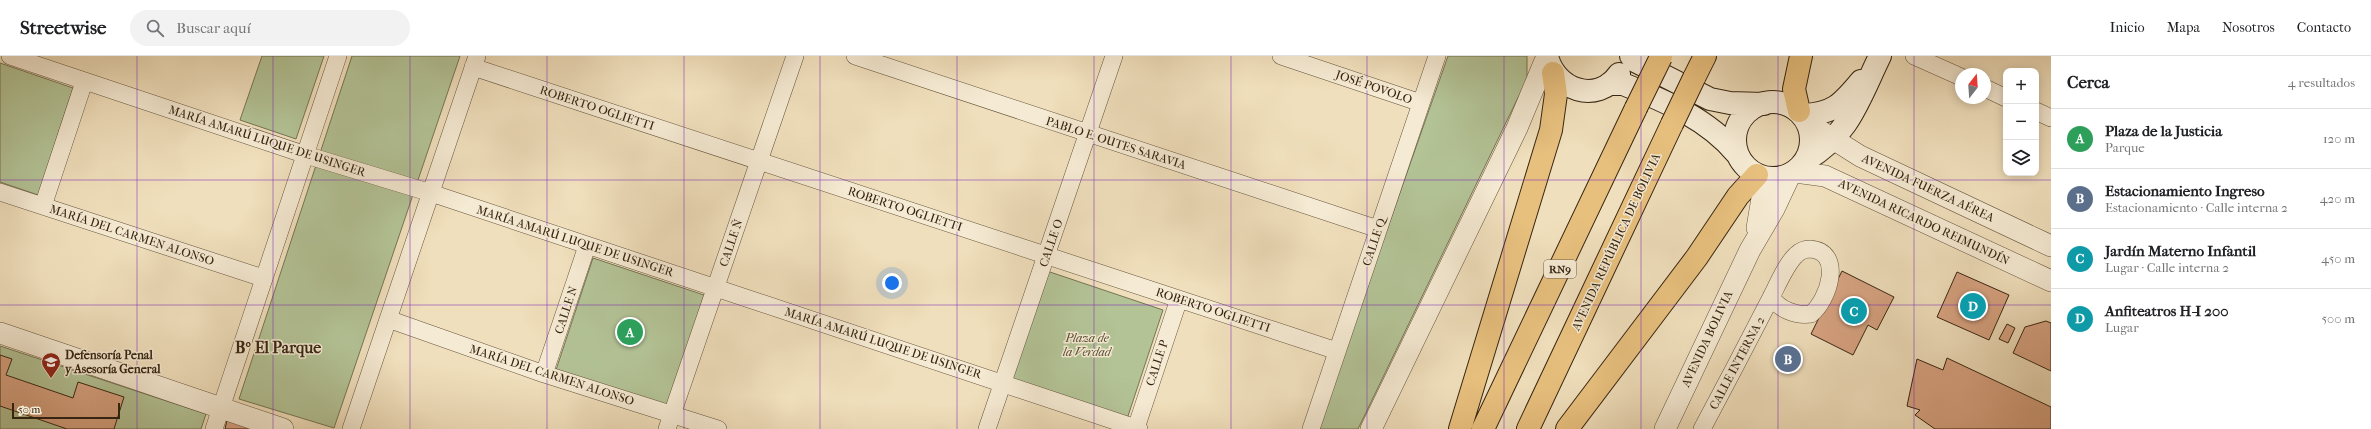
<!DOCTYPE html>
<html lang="es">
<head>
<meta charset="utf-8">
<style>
	body { margin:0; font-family:"IM FELL French Canon",serif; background:#f2f2f2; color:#202124 }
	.controls { position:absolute; right:12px; top:12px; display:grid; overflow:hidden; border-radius:8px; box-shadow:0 2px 10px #0003 }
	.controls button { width:36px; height:36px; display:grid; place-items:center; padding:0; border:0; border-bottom:1px solid #e0e0e0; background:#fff; color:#202124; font:20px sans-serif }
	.compass { position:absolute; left:1955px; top:12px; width:36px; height:36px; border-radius:50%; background:#fff; box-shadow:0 2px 10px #0003; rotate:17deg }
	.scale { position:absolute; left:12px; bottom:10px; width:108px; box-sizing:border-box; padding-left:4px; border:2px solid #372512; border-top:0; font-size:11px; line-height:14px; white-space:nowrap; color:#372512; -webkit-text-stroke:3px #f5ead3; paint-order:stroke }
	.you { position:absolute; left:892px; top:227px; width:14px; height:14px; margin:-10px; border:3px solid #fff; border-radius:50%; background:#1a73e8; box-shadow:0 0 0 6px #1a73e833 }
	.badge { display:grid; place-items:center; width:26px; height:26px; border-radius:50%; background:#8f2418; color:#fff; font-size:13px; font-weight:700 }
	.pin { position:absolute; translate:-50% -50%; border:2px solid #fff; box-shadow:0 1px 4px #0006 }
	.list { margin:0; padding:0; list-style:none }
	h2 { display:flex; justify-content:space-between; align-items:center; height:52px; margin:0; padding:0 16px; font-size:17px }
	h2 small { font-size:13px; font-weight:400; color:#757577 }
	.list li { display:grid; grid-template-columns:26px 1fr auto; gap:12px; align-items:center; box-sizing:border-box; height:60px; padding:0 16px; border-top:1px solid #e0e0e0 }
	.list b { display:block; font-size:15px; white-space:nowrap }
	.list p { margin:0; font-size:13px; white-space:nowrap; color:#757577 }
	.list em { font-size:13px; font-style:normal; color:#757577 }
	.icon { flex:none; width:22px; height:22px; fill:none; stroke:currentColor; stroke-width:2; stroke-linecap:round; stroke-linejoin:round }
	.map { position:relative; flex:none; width:2051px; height:373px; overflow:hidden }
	header { display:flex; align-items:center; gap:24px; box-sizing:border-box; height:56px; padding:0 20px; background:#fff; border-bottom:1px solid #e0e0e0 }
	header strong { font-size:19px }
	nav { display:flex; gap:22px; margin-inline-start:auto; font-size:14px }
	.search { width:280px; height:36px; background:#f2f2f2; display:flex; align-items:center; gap:10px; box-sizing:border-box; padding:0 14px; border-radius:22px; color:#757577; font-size:15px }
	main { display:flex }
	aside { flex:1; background:#fff }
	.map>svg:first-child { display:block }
</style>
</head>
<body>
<header>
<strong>Streetwise</strong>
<div class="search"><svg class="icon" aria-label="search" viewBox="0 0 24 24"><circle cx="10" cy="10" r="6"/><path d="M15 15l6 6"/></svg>Buscar aquí</div>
<nav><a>Inicio</a><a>Mapa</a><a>Nosotros</a><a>Contacto</a></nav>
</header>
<main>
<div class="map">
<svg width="2051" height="373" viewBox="0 0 2051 373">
	<rect width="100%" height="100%" fill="#f0dfbc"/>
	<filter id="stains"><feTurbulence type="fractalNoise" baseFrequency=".005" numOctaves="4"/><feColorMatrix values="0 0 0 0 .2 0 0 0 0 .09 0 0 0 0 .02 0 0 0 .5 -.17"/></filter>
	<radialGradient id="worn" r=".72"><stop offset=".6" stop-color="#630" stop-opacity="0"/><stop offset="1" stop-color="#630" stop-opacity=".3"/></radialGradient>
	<path fill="#b3c396" stroke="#757454" d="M262 0H324L296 83 240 64Z
		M352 0H460L334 372 239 343Z
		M1448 0H1527V23L1358 373H1317Z
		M0 7 73 32 38 139 0 126Z
		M593 202 704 239 668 352 556 314Z
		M1047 215 1163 254 1127 363 1011 324Z
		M0 290 206 358 201 373H0Z"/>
	<path fill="#d8a382" stroke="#372512" d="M1842 215 1894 241 1877 274 1868 269 1853 299 1811 278Z
		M1957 216 2009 239 1989 284 1937 261Z
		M2046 265 2051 267V315L2013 297 2025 271Z
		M2007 268 2015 272 2008 287 1999 283Z
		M0 299 12 303 6 319 73 342 78 326 124 341 114 373H67L0 350Z
		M1947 302 2051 351V373H1935L1915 359 1920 354 1907 350 1917 303 1943 314Z
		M227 364 253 373H225Z"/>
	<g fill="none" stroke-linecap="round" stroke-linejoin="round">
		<defs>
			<path id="minor" d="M10 0 306 99 431 137 1139 373
				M855 0 1378 173
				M1281 0 1421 47
				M1914 0 1961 21
				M473 11 1337 295
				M1985 32 2006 42
				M2036 55 2051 62
				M0 136 263 222
				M43 150 84 26
				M388 263 544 318 718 373
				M544 318 587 190
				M1136 372 1179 243
				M214 373 338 0
				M351 373 477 0
				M667 373 795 0
				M987 373 1114 0
				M1311 373 1437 0
				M1702 373C1724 332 1746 290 1767 249 1775 235 1785 209 1796 199 1800 195 1805 193 1810 193 1844 195 1829 244 1811 258 1796 260 1780 254 1771 241"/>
			<path id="tertiary" d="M1808 67 1860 100 2051 190
				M1795 116 1825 120 2051 225
				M1757 172 1762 142 1760 120
				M0 277 283 373
				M1371 373 1517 72 1547 0
				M1665 373 1750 194 1774 153 1790 119"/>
			<path id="secondary" d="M1547 0C1555 34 1597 49 1619 18
				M1631 0 1635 5 1710 43 1730 47 1764 48
				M1609 28H1623C1665 45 1708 63 1737 98
				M1735 84a38 38 0 1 1 76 0a38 38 0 1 1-76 0Z
				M1803 59C1833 58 1842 48 1861 25
				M1806 104C1850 78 1859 43 1880 0"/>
			<path id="primary" d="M1694 22 1705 0
				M1799 55 1794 33 1801 0
				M1460 373 1551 74 1556 38 1553 17
				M1483 373 1636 52
				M1528 373 1672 68
				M1567 373 1697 201 1738 140 1757 119"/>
		</defs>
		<use href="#minor" stroke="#65543c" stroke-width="18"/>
		<use href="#tertiary" stroke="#65543c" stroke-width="22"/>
		<use href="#secondary" stroke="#372512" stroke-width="24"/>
		<use href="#primary" stroke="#372512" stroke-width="24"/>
		<use href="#minor" stroke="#f5ead3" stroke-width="17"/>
		<use href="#tertiary" stroke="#f5ead3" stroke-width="21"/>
		<use href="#secondary" stroke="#f5ead3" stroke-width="22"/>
		<use href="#primary" stroke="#e8c07e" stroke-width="22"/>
		<defs>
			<path id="primary-bridge" d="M1636 52 1661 1
				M1672 68 1694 22"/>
		</defs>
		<use href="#primary-bridge" stroke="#372512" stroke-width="24" stroke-linecap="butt"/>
		<use href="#primary-bridge" stroke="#e8c07e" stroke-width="22"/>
	</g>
	<path fill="none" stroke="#7b2cbf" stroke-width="1" stroke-opacity="0.55" d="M137 0V373M273 0V373M410 0V373M547 0V373M684 0V373M820 0V373M957 0V373M1094 0V373M1231 0V373M1367 0V373M1504 0V373M1641 0V373M1778 0V373M1914 0V373M0 124H2051M0 249H2051"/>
	<defs>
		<symbol id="school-pin" viewBox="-11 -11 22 30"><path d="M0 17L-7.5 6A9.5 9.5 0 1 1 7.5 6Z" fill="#8f2418" stroke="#f5ead3"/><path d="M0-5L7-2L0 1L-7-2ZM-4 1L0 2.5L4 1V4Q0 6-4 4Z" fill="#fff"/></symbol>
	</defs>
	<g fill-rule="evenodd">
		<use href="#school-pin" x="40" y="295" width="22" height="30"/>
	</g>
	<g text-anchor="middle" stroke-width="3" stroke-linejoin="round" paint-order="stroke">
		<rect fill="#f5ead3" stroke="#70604c" stroke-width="1" x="1544" y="204" width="32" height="18" rx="3"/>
		<g font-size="11" font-weight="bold" fill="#372512">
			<text x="1560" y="217">RN9</text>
		</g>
		<g font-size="12" fill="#372512" stroke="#f5ead3">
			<text transform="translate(1374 31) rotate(19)" y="4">JOSÉ POVOLO</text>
			<text transform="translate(597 52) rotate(18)" y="4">ROBERTO OGLIETTI</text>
			<text transform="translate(267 85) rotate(18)" y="4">MARÍA AMARÚ LUQUE DE USINGER</text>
			<text transform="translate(1116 87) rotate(18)" y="4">PABLO E. OUTES SARAVIA</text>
			<text transform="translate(1928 132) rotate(25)" y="4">AVENIDA FUERZA AÉREA</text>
			<text transform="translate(905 153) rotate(18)" y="4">ROBERTO OGLIETTI</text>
			<text transform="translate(1924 166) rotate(25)" y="4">AVENIDA RICARDO REIMUNDÍN</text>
			<text transform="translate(132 179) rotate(18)" y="4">MARÍA DEL CARMEN ALONSO</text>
			<text transform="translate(575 185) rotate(18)" y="4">MARÍA AMARÚ LUQUE DE USINGER</text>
			<text transform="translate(1374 186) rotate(-71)" y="4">CALLE Q</text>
			<text transform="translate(1616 186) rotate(-65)" y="4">AVENIDA REPÚBLICA DE BOLIVIA</text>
			<text transform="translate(731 187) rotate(-71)" y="4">CALLE Ñ</text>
			<text transform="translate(1051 187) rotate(-71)" y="4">CALLE O</text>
			<text transform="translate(566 254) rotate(-72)" y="4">CALLE N</text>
			<text transform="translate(1213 254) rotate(18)" y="4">ROBERTO OGLIETTI</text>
			<text transform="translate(1707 283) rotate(-65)" y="4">AVENIDA BOLIVIA</text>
			<text transform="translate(883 287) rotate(18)" y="4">MARÍA AMARÚ LUQUE DE USINGER</text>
			<text transform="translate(1157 307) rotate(-72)" y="4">CALLE P</text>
			<text transform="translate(1737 307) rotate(-62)" y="4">CALLE INTERNA 2</text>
			<text transform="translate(552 319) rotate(18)" y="4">MARÍA DEL CARMEN ALONSO</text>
		</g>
		<g font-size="12" font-style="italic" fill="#564c33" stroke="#f5ead3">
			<text x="1087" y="286">Plaza de<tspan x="1087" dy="14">la Verdad</tspan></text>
		</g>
		<g font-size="12" font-weight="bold" fill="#372512" stroke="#f5ead3" text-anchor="start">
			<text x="65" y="303">Defensoría Penal<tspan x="65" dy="14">y Asesoría General</tspan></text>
		</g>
		<g font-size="16" font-weight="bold" fill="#372512" stroke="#f5ead3">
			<text x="278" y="297">Bº El Parque</text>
		</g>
	</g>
	<rect width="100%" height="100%" filter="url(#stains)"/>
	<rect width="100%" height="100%" fill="url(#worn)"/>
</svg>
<div class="controls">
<button>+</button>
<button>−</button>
<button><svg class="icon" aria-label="layers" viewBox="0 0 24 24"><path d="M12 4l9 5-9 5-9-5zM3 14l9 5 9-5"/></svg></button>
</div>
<svg class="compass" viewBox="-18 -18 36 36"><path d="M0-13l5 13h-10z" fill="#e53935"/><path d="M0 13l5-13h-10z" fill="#757577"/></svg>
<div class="scale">50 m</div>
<div class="you"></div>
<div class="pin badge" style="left:630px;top:276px;background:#2e9e5b">A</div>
<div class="pin badge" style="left:1788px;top:303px;background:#5c6f8a">B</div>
<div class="pin badge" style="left:1854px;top:255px;background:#0f9aa8">C</div>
<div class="pin badge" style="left:1973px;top:250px;background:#0f9aa8">D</div>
</div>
<aside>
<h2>Cerca<small>4 resultados</small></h2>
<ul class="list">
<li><span class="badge" style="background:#2e9e5b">A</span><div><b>Plaza de la Justicia</b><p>Parque</p></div><em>120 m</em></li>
<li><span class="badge" style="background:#5c6f8a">B</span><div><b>Estacionamiento Ingreso</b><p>Estacionamiento · Calle interna 2</p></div><em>420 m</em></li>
<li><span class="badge" style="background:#0f9aa8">C</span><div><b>Jardín Materno Infantil</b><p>Lugar · Calle interna 2</p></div><em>450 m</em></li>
<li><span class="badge" style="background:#0f9aa8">D</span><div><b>Anfiteatros H-I 200</b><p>Lugar</p></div><em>500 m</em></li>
</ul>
</aside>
</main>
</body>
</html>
